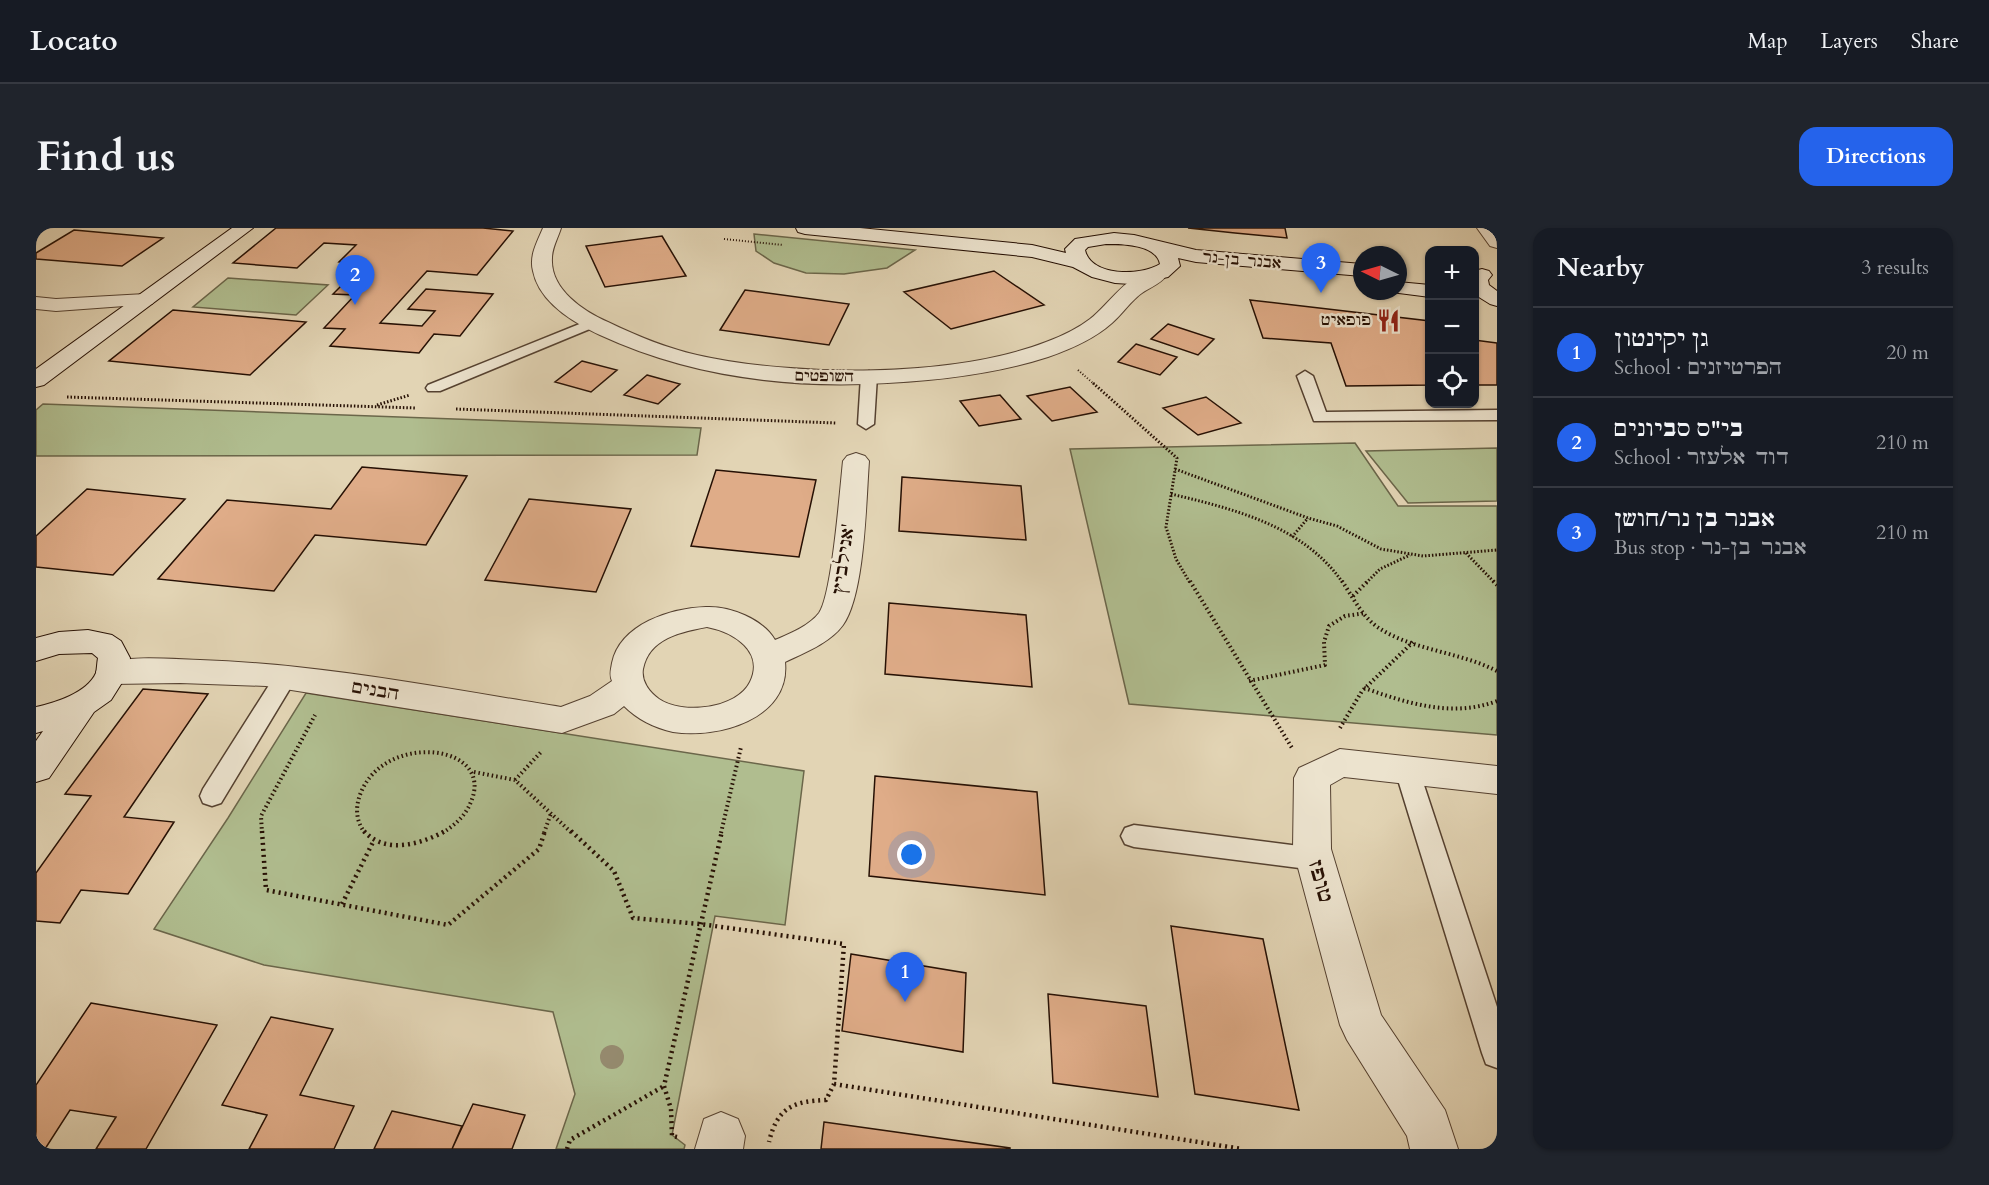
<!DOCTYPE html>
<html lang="en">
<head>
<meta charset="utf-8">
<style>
	body { margin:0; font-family:Cardo,"Frank Ruhl Libre",serif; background:#20242c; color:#f1f3f6 }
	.controls { position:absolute; right:18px; top:18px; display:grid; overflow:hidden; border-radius:12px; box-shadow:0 2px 4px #0004 }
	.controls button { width:54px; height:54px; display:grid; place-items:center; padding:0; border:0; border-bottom:2px solid #363941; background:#171b24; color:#f1f3f6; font:30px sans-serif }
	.compass { position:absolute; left:1317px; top:18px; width:54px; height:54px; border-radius:50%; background:#171b24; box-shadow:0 2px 4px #0004; rotate:275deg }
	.you { position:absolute; left:876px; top:627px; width:21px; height:21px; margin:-15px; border:4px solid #fff; border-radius:50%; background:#1a73e8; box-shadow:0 0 0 9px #1a73e833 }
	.badge { display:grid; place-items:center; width:39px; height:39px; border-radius:50%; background:#2563eb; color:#fff; font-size:20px; font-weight:700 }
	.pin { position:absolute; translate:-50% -50px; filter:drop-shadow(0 2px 3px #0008) }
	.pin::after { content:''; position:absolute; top:32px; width:21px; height:18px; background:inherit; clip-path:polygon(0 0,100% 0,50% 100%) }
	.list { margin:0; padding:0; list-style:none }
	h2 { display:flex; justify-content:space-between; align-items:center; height:78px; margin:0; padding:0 24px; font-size:26px }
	h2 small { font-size:20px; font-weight:400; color:#9ea1a6 }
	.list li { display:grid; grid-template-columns:39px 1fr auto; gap:18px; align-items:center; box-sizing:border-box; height:90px; padding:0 24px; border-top:2px solid #363941 }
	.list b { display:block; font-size:22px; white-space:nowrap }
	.list p { margin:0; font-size:20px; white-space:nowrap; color:#9ea1a6 }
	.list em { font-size:20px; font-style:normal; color:#9ea1a6 }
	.icon { flex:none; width:33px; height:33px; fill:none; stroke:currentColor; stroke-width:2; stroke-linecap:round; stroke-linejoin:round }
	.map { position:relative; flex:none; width:1461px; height:921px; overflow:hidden; border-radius:18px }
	header { display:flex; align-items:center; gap:36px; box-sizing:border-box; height:84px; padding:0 30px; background:#171b24; border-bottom:2px solid #363941 }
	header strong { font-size:28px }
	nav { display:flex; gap:33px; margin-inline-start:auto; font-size:21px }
	.intro { display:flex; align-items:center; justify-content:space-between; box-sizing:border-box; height:144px; padding:0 36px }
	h1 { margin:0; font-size:42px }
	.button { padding:15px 27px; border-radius:18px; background:#2563eb; color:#fff; font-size:21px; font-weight:700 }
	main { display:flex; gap:36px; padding:0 36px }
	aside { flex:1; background:#171b24; border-radius:18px; box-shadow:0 2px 4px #0004 }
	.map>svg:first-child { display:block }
</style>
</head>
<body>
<header>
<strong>Locato</strong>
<nav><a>Map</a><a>Layers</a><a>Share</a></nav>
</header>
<div class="intro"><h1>Find us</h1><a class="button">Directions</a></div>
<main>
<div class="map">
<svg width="1461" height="921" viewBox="0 0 1461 921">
	<rect width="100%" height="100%" fill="#e2d4b4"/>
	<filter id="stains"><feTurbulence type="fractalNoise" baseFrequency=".00333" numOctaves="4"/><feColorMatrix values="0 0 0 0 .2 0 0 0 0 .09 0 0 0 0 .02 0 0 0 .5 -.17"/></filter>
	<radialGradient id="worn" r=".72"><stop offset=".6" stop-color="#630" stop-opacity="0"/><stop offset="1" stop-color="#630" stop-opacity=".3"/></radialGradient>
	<path fill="#b0bd8f" stroke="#6b664a" stroke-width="1.5" d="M718 6 879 22 851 40 808 46 770 45 738 35 720 23Z
		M192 50 292 57 260 87 157 79Z
		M7 176 665 200 661 227 0 228V182Z
		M1319 215 1362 278H1461V507L1093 476 1034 221Z
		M1461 220V273L1372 275 1330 223Z
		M270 465 768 543 749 697 679 688 636 907 649 917 648 921H520L539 866 517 784 228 737 118 701 192 590Z"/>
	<path fill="#dfac88" stroke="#261004" stroke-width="1.5" d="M240 0H447L477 3 441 47 391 43 344 95 386 98 399 83 372 81 390 61 457 66 424 108 398 106 383 125 294 118 309 101 288 100 319 67 297 66 327 36 303 34 320 17 288 15 261 40 197 35Z
		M1152 0H1249L1251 10 1199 5Z
		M38 2 127 10 86 38 0 31V25Z
		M626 8 650 48 569 59 550 18Z
		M958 43 1008 77 915 101 868 64Z
		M709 62 813 76 793 117 684 102Z
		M1214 72 1394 93V157L1310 158 1295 115 1227 110Z
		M137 82 270 94 214 147 73 133Z
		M1132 96 1178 111 1162 127 1115 111Z
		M1438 112 1461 115V157H1438Z
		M1100 116 1141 129 1124 147 1082 134Z
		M546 133 581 142 555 164 519 154Z
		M611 147 644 156 622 176 588 167Z
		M1034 159 1061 184 1016 193 991 168Z
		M964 167 985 191 943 198 924 173Z
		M1170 169 1205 195 1162 207 1127 180Z
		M326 239 431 248 390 317 279 307 238 363 122 351 191 272 295 281Z
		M680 242 780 252 763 329 655 318Z
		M866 249 985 258 990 312 863 303Z
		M51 261 149 271 77 347 0 339V308Z
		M493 271 595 281 560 364 449 352Z
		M853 375 990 387 996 459 849 446Z
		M107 461 172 466 88 589 138 594 92 666 45 662 24 695 0 693V645L55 568 29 566Z
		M839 548 1001 564 1009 667 833 648Z
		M1135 698 1227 711 1263 882 1159 866Z
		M815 726 930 745 927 824 806 803Z
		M1012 766 1110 778 1122 869 1017 855Z
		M55 775 181 797 110 921H60L80 889 34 882 9 921H0V857Z
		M235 789 297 801 264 867 318 878 298 921H213L231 887 186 877Z
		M437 876 489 887 476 921H416Z
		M356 883 426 898 416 921H338Z
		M788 894 974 920V921H785Z"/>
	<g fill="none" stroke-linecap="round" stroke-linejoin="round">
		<defs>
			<path id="lane" d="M556 91 561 92 563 95 561 98 404 163H392L390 160 392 157Z
				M833 143 841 148 838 196 830 201 822 196 825 148Z
				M1269 143 1277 148 1290 184 1461 182V192L1278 193 1261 148Z
				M250 441 258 443 261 449 185 575 176 578 167 575 164 568 167 561 242 443Z
				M1371 532 1380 535 1383 542 1461 779V840L1450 836 1446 825 1359 542 1362 535Z
				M1098 597 1279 620 1288 623 1292 631 1288 639 1279 642 1098 619 1089 616 1085 608 1089 600Z"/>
			<path id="street" d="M507 0H525C522 10 516 20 516 30 514 61 547 83 572 94 601 108 630 120 661 127 758 149 917 150 1010 114 1026 108 1041 101 1054 91 1075 75 1097 36 1127 44L1130 48C1124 57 1109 61 1101 69 1092 77 1085 87 1076 95 1058 111 1035 121 1012 129 954 148 890 154 829 156 738 159 646 145 564 107 538 95 503 74 497 43 493 28 501 14 507 0Z
				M1441 0H1460L1461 20 1454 18Z
				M109 66 116 68 119 72 116 76 20 83 0 81V69L20 71Z
				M820 225 829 228 833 233C830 273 829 366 807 397 794 415 768 425 749 434 755 491 681 511 637 504 619 500 601 491 588 478L578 486 526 505 230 458 144 455 76 456 65 452 60 444 65 436C95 427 133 431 164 432 285 436 405 460 525 479L554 468 576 453C573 446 575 442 576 435 584 396 635 380 670 379 694 378 727 391 739 412 753 406 773 398 783 385 796 367 804 261 807 233L811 228ZM671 399C697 404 729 423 714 454 701 481 646 487 623 471 613 464 605 453 607 441 613 410 645 404 671 399Z
				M1304 521 1461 538V566L1308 549 1294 557 1295 621 1345 787 1409 882 1422 921H1374L1371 908 1311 812 1304 797 1257 621 1258 550 1263 540Z
				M685 884 702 891 709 908 707 921H659L668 891Z"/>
			<path id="secondary" d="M196 0H217L8 157 0 159V141Z
				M760 0H824L996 17 1030 25 1029 21 1039 11 1078 5 1098 7 1160 22 1326 36V48L1160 34 1142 30 1144 38 1132 49 1118 52 1095 56 1079 55 1056 49 1037 39 996 29 769 6 762 4ZM1070 16C1086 16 1120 16 1124 36 1105 48 1055 49 1049 22L1052 19Z
				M1446 41 1453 43 1456 47 1452 52 1453 57 1461 63V78L1454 76 1438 66V43Z
				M1362 54 1394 57V69L1355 64 1362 63Z
				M52 402 76 407 85 413 94 430 92 445 75 472 58 484 13 550 0 554V513L7 503 0 505V479C19 475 51 465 60 445 61 441 61 435 62 430L56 425 23 426 0 433V410L23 404Z"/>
		</defs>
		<use href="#lane" stroke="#554130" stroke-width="3"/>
		<use href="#street" stroke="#554130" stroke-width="2"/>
		<use href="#secondary" stroke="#261004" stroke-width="2"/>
		<path stroke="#261004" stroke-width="2" stroke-dasharray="1 2" stroke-linecap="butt" d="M688 11 747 17
			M1042 142 1059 157"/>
		<path stroke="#261004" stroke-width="3" stroke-dasharray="1.5 2" stroke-linecap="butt" d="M1057 155 1141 230 1130 299 1140 331 1154 355
			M31 169 380 180
			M341 177 374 167
			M420 181 800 195
			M1139 241 1272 290 1301 298 1345 321 1387 328 1461 322
			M1135 266C1198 281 1268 298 1307 355
			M1256 309 1272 290
			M1430 325 1459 355
			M1330 355 1344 341 1374 327"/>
		<path stroke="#261004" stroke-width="4" stroke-dasharray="1.5 3" stroke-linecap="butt" d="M1154 353 1256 520
			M1306 353C1316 368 1327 390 1343 400 1376 422 1424 424 1461 443
			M1457 353 1461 357
			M1317 368 1332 353
			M1213 453 1289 437 1288 414 1293 398 1309 388 1330 385
			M1328 460C1371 475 1416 490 1461 473
			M1304 500 1326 463 1377 414
			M438 544 479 552 536 605
			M479 552 505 524
			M226 605 225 588 279 487
			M329 605C319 592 319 577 326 562 353 503 462 517 434 576 429 588 418 598 406 605
			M508 605 515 585
			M685 605 705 519"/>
		<path stroke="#261004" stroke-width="4.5" stroke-dasharray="2 4" stroke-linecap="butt" d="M226 603 230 662 412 697 503 621 509 603
			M328 603C349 627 386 616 409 603
			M535 603 578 643 597 690 664 696 808 716 798 856 790 872C757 873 741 880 733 914
			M306 676 338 612
			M798 856 1206 921
			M641 909 636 908 635 881 628 858 686 603
			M531 921 534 912 628 858"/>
		<use href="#lane" fill="#ece3ce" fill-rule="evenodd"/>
		<use href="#street" fill="#ece3ce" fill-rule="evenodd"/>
		<use href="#secondary" fill="#ece3ce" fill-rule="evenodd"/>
	</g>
	<circle fill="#958a6e" cx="576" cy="829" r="12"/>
	<defs>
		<symbol id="restaurant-bare" viewBox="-9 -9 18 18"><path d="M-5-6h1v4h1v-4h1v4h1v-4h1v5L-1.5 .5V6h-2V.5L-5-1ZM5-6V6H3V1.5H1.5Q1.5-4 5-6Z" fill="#8f2418" stroke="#ece3ce" stroke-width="2.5" paint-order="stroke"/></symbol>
	</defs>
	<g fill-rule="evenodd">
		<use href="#restaurant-bare" x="1336" y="76" width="33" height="33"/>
	</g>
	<g text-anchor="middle" stroke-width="5" stroke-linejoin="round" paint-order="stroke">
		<g font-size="15" fill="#261004" stroke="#ece3ce">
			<text transform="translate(1206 32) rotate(5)" y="5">אבנר בן-נר</text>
			<text transform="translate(788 148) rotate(1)" y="5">השופטים</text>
		</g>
		<g font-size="15" fill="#261004" stroke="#ece3ce" text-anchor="end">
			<text x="1335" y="97">פופאיט</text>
		</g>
		<g font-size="18" fill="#261004" stroke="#ece3ce">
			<text transform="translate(807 331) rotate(-82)" y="6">אנילביץ'</text>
			<text transform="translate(339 462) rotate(9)" y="6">הבנים</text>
		</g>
		<g font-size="21" fill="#261004" stroke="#ece3ce">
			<text transform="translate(1285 653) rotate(74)" y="7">טופז</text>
		</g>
	</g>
	<rect width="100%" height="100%" filter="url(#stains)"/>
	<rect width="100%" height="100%" fill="url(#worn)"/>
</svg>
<div class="controls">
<button>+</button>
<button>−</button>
<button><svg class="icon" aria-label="locate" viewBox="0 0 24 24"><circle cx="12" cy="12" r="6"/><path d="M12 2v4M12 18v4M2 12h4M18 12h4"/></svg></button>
</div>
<svg class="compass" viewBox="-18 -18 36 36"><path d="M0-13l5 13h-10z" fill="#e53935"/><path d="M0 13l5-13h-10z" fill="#9ea1a6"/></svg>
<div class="you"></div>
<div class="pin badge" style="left:869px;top:774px">1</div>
<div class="pin badge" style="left:319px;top:77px">2</div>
<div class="pin badge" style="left:1285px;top:65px">3</div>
</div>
<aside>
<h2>Nearby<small>3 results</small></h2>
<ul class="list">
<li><span class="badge">1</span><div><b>גן יקינטון</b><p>School · הפרטיזנים</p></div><em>20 m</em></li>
<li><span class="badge">2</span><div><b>בי&quot;ס סביונים</b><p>School · דוד אלעזר</p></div><em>210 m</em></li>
<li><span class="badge">3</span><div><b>אבנר בן נר/חושן</b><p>Bus stop · אבנר בן-נר</p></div><em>210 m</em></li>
</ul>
</aside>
</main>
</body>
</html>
